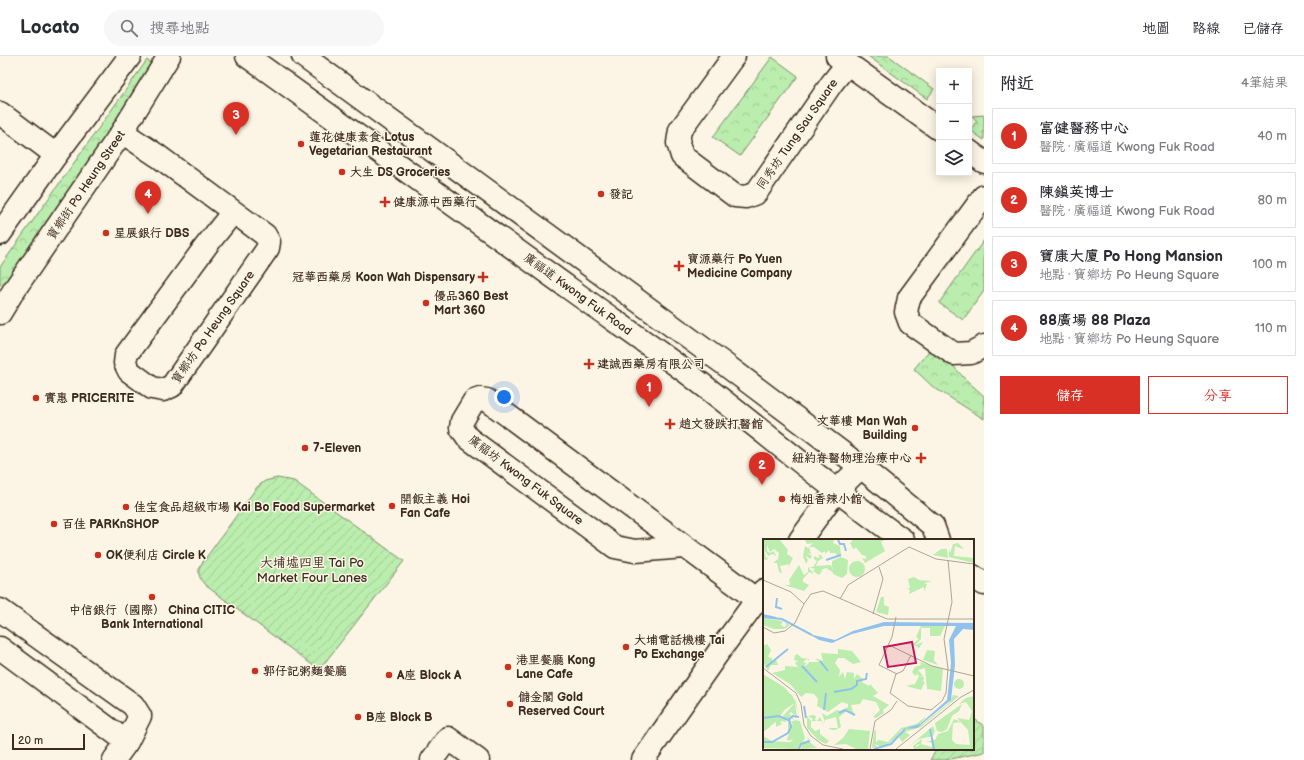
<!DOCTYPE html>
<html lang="zh-TW">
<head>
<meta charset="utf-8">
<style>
	body { margin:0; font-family:"Balsamiq Sans","LXGW WenKai TC",sans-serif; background:#f7f7f7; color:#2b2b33 }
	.controls { position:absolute; right:12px; top:12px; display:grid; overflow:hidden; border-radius:0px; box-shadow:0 2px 10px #0003 }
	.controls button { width:36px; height:36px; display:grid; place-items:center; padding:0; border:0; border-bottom:1px solid #e1e1e2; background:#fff; color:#2b2b33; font:20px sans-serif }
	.scale { position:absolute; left:12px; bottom:10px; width:73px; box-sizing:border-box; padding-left:4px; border:2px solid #3b2a1e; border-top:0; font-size:11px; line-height:14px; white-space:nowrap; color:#3b2a1e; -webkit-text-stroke:3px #fcf5e5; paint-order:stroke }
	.you { position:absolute; left:504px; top:341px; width:14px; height:14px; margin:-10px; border:3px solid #fff; border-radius:50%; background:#1a73e8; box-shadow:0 0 0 6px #1a73e833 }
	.badge { display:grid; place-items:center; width:26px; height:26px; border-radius:50%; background:#d93025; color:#fff; font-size:13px; font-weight:700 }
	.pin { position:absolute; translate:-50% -33px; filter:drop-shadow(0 1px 2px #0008) }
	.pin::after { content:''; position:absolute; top:21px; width:14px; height:12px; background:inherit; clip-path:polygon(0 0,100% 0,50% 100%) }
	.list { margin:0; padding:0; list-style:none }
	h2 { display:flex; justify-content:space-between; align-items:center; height:52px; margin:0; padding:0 16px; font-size:17px }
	h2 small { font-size:13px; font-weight:400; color:#7c7c81 }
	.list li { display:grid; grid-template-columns:26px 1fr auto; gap:12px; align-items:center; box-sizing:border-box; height:56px; margin:0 8px 8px; padding:0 8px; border:1px solid #e1e1e2; border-radius:0px }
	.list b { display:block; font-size:15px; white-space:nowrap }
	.list p { margin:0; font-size:13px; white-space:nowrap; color:#7c7c81 }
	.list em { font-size:13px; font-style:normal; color:#7c7c81 }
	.actions { display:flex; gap:8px; padding:12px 16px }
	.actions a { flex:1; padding:9px 0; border:1px solid #d93025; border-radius:0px; text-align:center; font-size:14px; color:#d93025 }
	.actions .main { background:#d93025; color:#fff }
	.icon { flex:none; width:22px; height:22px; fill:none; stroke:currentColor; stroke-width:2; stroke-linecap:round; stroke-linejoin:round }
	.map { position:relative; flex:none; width:984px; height:704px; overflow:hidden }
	header { display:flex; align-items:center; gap:24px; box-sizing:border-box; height:56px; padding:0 20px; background:#fff; border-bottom:1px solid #e1e1e2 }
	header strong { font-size:19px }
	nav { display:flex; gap:22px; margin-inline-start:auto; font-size:14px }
	.search { width:280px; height:36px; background:#f7f7f7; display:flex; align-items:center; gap:10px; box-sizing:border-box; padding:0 14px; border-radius:22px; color:#7c7c81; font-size:15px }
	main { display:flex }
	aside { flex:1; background:#fff }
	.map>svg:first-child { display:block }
</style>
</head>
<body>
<header>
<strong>Locato</strong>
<div class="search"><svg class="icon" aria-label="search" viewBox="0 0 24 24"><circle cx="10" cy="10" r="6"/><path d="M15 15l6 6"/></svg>搜尋地點</div>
<nav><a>地圖</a><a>路線</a><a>已儲存</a></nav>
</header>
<main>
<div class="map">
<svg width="984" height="704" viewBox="0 0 984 704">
	<defs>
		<pattern id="forest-crowns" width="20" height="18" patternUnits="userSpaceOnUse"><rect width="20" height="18" fill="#baedae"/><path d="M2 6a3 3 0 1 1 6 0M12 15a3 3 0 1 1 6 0" fill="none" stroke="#a1cb95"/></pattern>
		<pattern id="garden-furrows" width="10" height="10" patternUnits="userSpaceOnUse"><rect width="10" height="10" fill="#baedae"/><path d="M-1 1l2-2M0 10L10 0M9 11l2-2" fill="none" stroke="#a1cb95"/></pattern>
	</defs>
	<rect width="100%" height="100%" fill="#fcf5e5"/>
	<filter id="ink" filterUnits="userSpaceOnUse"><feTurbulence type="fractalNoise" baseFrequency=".025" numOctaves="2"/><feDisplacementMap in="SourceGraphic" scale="8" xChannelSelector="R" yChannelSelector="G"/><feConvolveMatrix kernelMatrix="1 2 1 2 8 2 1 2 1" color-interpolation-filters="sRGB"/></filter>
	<g filter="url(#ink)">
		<path fill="url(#forest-crowns)" stroke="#7a8c66" d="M868 0H889L934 33 927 43Z
			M772 1 798 20 740 100 713 81Z
			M147 4 153 9 75 130 6 225 0 229V211Z
			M984 59V84L970 74 977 65 972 60Z
			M984 184V235L963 264 939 247Z
			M935 294 947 303 964 322 984 340V363L933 331 914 313 928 296Z"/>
		<path fill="url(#garden-furrows)" stroke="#7a8c66" d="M277 422 294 425 404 505 319 614 205 529C200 523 197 518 200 510L257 431 265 425Z
			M973 662 984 670V696L946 704H930L937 693H973Z"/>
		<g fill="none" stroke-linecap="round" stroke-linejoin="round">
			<defs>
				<path id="minor" d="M734 0 680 74 678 87 682 100 735 140 746 141 756 137 832 27 848 7
					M837 0 939 73
					M0 57 56 99
					M122 76 158 100 265 179 269 186 268 192 172 330 163 334 152 332 129 315 125 307 126 299 206 190 233 156
					M969 95 984 106
					M984 140 909 242 906 256 910 267 954 298 971 297 984 290
					M0 257 14 234 122 76 169 0
					M684 491 635 495 615 491 468 382 461 372 462 365 474 345 480 343 487 344 757 544
					M0 554 133 649 140 660 127 686 0 592
					M114 704 127 686
					M432 704 448 682 478 704"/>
				<path id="major" d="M247 0C354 76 460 153 566 230 606 259 646 286 686 316 759 371 828 431 903 484
					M303 0 723 307 861 411 933 470 938 484
					M0 178 56 99 130 0
					M800 484 836 435 861 411
					M973 520 984 528
					M643 704 720 594 764 534"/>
			</defs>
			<use href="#minor" stroke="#3b2a1e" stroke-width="25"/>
			<use href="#major" stroke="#3b2a1e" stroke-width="25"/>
			<use href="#minor" stroke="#fcf5e5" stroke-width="22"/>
			<use href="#major" stroke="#fcf5e5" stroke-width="22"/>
		</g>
	</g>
	<g fill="#c8321e" stroke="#fcf5e5" stroke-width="1.5">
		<circle cx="301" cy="88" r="4"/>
		<circle cx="342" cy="116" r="4"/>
		<circle cx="601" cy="138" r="4"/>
		<path d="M383 140h4v4h4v4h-4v4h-4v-4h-4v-4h4z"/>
		<circle cx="106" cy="177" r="4"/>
		<path d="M677 204h4v4h4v4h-4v4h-4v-4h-4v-4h4z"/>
		<path d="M481 215h4v4h4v4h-4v4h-4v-4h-4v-4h4z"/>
		<circle cx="426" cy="247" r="4"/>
		<path d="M587 302h4v4h4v4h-4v4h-4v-4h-4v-4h4z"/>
		<circle cx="36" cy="342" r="4"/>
		<path d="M668 362h4v4h4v4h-4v4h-4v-4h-4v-4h4z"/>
		<circle cx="915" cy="372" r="4"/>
		<circle cx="305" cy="392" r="4"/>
		<path d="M919 396h4v4h4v4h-4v4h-4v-4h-4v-4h4z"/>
		<circle cx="782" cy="443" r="4"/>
		<circle cx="392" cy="450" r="4"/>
		<circle cx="126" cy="451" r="4"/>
		<circle cx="54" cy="468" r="4"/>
		<circle cx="98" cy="499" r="4"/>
		<circle cx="152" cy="541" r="4"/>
		<circle cx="626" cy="591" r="4"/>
		<circle cx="508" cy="611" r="4"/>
		<circle cx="255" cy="615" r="4"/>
		<circle cx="389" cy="619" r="4"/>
		<circle cx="510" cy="648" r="4"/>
		<circle cx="358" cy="661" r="4"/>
	</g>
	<g text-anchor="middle" stroke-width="3" stroke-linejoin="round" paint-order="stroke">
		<g font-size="12" fill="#3b2a1e" stroke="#fcf5e5">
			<text transform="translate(797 78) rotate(-55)" y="4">同秀坊 Tung Sau Square</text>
			<text transform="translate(86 129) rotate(-56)" y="4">寶鄉街 Po Heung Street</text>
			<text transform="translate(578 238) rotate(36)" y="4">廣福道 Kwong Fuk Road</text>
			<text transform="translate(213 271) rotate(-55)" y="4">寶鄉坊 Po Heung Square</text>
			<text transform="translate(526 424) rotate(37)" y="4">廣福坊 Kwong Fuk Square</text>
		</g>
		<g font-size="12" font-weight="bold" fill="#3b2a1e" stroke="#fcf5e5" text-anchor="start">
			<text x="309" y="85">蓮花健康素食 Lotus<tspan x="309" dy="14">Vegetarian Restaurant</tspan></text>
			<text x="350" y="120">大生 DS Groceries</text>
			<text x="609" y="142">發記</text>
			<text x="393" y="150">健康源中西藥行</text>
			<text x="114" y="181">星展銀行 DBS</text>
			<text x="687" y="207">寶源藥行 Po Yuen<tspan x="687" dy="14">Medicine Company</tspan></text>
			<text x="475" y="225" text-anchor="end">冠華西藥房 Koon Wah Dispensary</text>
			<text x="434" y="244">優品360 Best<tspan x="434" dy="14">Mart 360</tspan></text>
			<text x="597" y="312">建誠西藥房有限公司</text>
			<text x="44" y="346">實惠 PRICERITE</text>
			<text x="907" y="369" text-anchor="end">文華樓 Man Wah<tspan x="907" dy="14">Building</tspan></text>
			<text x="679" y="372">趙文發跌打醫館</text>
			<text x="313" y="396">7-Eleven</text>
			<text x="912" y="406" text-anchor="end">紐約脊醫物理治療中心</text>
			<text x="400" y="447">開飯主義 Hoi<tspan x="400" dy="14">Fan Cafe</tspan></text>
			<text x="790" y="447">梅姐香辣小館</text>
			<text x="134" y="455">佳宝食品超級市場 Kai Bo Food Supermarket</text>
			<text x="62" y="472">百佳 PARKnSHOP</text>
			<text x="106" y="503">OK便利店 Circle K</text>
			<text x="152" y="558" text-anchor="middle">中信銀行（國際） China CITIC<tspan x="152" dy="14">Bank International</tspan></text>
			<text x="634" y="588">大埔電話機樓 Tai<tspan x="634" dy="14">Po Exchange</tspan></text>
			<text x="516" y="608">港里餐廳 Kong<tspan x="516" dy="14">Lane Cafe</tspan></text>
			<text x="263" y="619">郭仔記粥麵餐廳</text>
			<text x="397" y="623">A座 Block A</text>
			<text x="518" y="645">儲金閣 Gold<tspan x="518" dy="14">Reserved Court</tspan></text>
			<text x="366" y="665">B座 Block B</text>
		</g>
		<g font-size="13" fill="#3b2a1e" stroke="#fcf5e5">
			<text x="312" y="511">大埔墟四里 Tai Po<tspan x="312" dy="15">Market Four Lanes</tspan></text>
		</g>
	</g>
	<g transform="translate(763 483)">
		<rect width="211" height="211" fill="#fcf5e5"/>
		<path d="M28 155 33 163 35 173 32 164 18 173 12 172 7 178V188L0 193V157ZM0 197 9 202 36 204V210L0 209Z" fill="#baedae"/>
		<path d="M0 1H17L25 11 24 15 30 19 25 29 26 25 17 27 19 34 16 33 14 24H10L15 20 16 14 11 10 7 13 4 6V12L7 14 11 12 13 17 10 15 5 17 1 10 3 19 5 18 4 21 0 20ZM42 1V3V1H71L70 4 77 7 78 17 74 18 73 14H67L66 11 62 15V12L59 14 51 8H46L48 15 44 14 49 17 47 20 42 16 45 21 43 25 40 17 42 7 45 9 50 4 44 5ZM90 1H122L118 3 122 12 102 24 99 19 103 20V17L99 16 91 6 93 9 90 10 87 4ZM195 4 200 9V10L192 7 191 17 211 19V24L186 18V10L187 14 190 5ZM178 10H184L185 19 170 16ZM55 16H58L60 19 55 22 53 27 68 26 71 34 63 29 58 31 59 32 56 36 50 32 52 30 46 28H50L54 22 51 20V17L55 19 57 18ZM36 26 41 36 45 33V28L51 35 46 33 40 40V43L46 46 41 52 21 46H27L26 41ZM151 38 156 41 169 42 161 44 164 45 161 53V48L146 55 147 51 144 49H147L145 40ZM118 58H121V66L126 68 125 76 113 73ZM0 79 20 82 18 86 21 88 24 86 21 83 27 86 21 90H11L0 86ZM158 87H182L177 97H167V89H158V100L152 106 160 103 156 109 149 105 156 100 153 98ZM4 105 8 111 5 118 9 119V123L13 121 15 126H8L5 132 0 123V107ZM75 110 89 112 98 123 90 125 81 119H75L72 124 77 131 76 138 80 133 82 140 84 133 91 134V140L94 135 100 140 99 143 106 147 107 145 115 154 110 157 126 166 120 171 121 174 113 179 110 178 117 171 113 163 100 160 97 165 88 166 91 176 84 172 76 178 78 188 72 191H69L65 189H75L73 178 62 181V184L59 174 64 177 74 171 77 172 85 168V165L79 163 65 173 54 167 55 160 51 155 43 154 38 158 27 145 9 134 22 131V127L35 128 32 124 35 122 31 121 32 116H34L33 114 39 119 46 120V122L44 120 40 123 44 125 41 126 42 127 45 125 46 123H56L52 119 60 122 58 114 75 115ZM164 111 172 112 171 121 175 126 160 121ZM157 123 180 130 178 152 164 150 162 129 155 131 160 137H156L161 138 160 143H162L158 151 143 147 152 145 156 137 154 135 152 137 149 133 152 128 158 126ZM0 135 21 148 30 158 23 159V166L13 162 23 169 17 177 24 183 17 182 19 185 13 188V183L6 188V181H0L7 178 0 179V159L2 157H0ZM190 156 196 157 158 188 142 193 147 196 139 203 136 198 141 191 160 185 186 164ZM211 157V210H151L150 207 159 200 158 205 153 206V208L158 205 169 208V204L163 202H168V199L172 201 175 195 185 192 191 180 198 183 190 184 189 201 193 205 207 206 205 191 194 179 206 181 209 172 203 163 196 165 203 159ZM32 164 34 178 28 173 25 176 27 175 31 181 37 182 42 199 40 203 45 201 44 197 46 201 45 202 54 209 38 210 39 206 30 210 23 208 30 207 26 205 30 200 25 202 24 200 27 192H25V183L30 186 28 182H32L25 177 28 181H22L20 177ZM199 165 196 172 189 177 184 190 179 193 174 192 172 184ZM50 176 53 177 52 181 54 182 57 178 61 187 58 182H48V188L52 192 57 190V195L66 202 63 205 55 201 44 189V177L48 182 50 180 45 177ZM164 177 156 186 138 191 134 198 125 205 119 208 112 205 114 208 109 209 111 192 113 191V203L116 201 125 203 138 189 153 185ZM170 187 172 192 170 197 156 200 143 210ZM86 190 107 192 105 210H93L83 205 71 206 80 199Z" fill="#baedae"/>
		<path d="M78 18 85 21 84 35 79 39 70 35 69 26V22ZM86 30a8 8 0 1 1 16 0a8 8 0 1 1-16 0ZM191 145a5 5 0 1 1 10 0a5 5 0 1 1-10 0Z" fill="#baedae"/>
		<path d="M121 83 211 84V91L200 90 191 100 192 126 188 161 154 189 140 190 157 185 184 161 188 124 186 101 193 87H121L89 95 69 104 56 101 46 95 72 101 90 92Z" fill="#91c2ed"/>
		<path fill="none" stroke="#91c2ed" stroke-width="2" d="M75 1 77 5H81L83 12M63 21 78 16M14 59 13 68 19 70M0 76 13 79M0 78 19 80 49 96M57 122 65 132M39 127 54 143M3 128 25 110M71 153 88 150 94 146V142L103 140 104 134M41 167 43 179M61 171 63 154M76 174 82 171 92 176M0 179 16 177 25 181 30 177 36 178M167 190 171 210M0 203H9L25 194 28 188 26 180M36 210 38 205 47 202M111 210 128 205 142 190"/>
		<path fill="none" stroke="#afa495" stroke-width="1" d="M0 41 28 53 41 65 48 55 60 52 124 80H211M77 60 85 46 146 8 173 20 211 25M110 75 120 40 116 28M133 78 129 98 116 126 134 135M0 88 11 94 22 92 32 84 41 65M126 106 169 127 211 137M148 116 140 132 133 135 127 154 145 167 168 171 179 162 183 154 185 129 181 100 189 63 185 21M0 129 33 154 38 165 41 186 48 197 60 206 80 210M107 210 112 182 128 171 134 162M133 210 198 158 211 151"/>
		<path fill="#c2185b" fill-opacity="0.15" stroke="#c2185b" stroke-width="2" d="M149 103 153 124 125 128 121 108Z"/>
		<rect width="211" height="211" fill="none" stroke="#3b2a1e" stroke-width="2"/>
	</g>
</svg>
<div class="controls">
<button>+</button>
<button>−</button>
<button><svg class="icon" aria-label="layers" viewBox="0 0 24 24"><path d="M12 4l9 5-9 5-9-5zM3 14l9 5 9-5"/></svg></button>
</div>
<div class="scale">20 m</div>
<div class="you"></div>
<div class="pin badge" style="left:649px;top:351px">1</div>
<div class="pin badge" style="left:762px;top:429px">2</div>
<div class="pin badge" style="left:236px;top:79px">3</div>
<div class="pin badge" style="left:148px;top:158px">4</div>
</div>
<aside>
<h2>附近<small>4筆結果</small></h2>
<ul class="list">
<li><span class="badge">1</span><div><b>富健醫務中心</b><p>醫院 · 廣福道 Kwong Fuk Road</p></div><em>40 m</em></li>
<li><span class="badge">2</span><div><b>陳鎮英博士</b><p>醫院 · 廣福道 Kwong Fuk Road</p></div><em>80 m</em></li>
<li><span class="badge">3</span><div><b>寶康大廈 Po Hong Mansion</b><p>地點 · 寶鄉坊 Po Heung Square</p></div><em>100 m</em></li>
<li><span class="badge">4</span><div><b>88廣場 88 Plaza</b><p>地點 · 寶鄉坊 Po Heung Square</p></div><em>110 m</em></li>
</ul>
<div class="actions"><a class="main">儲存</a><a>分享</a></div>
</aside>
</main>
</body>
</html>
